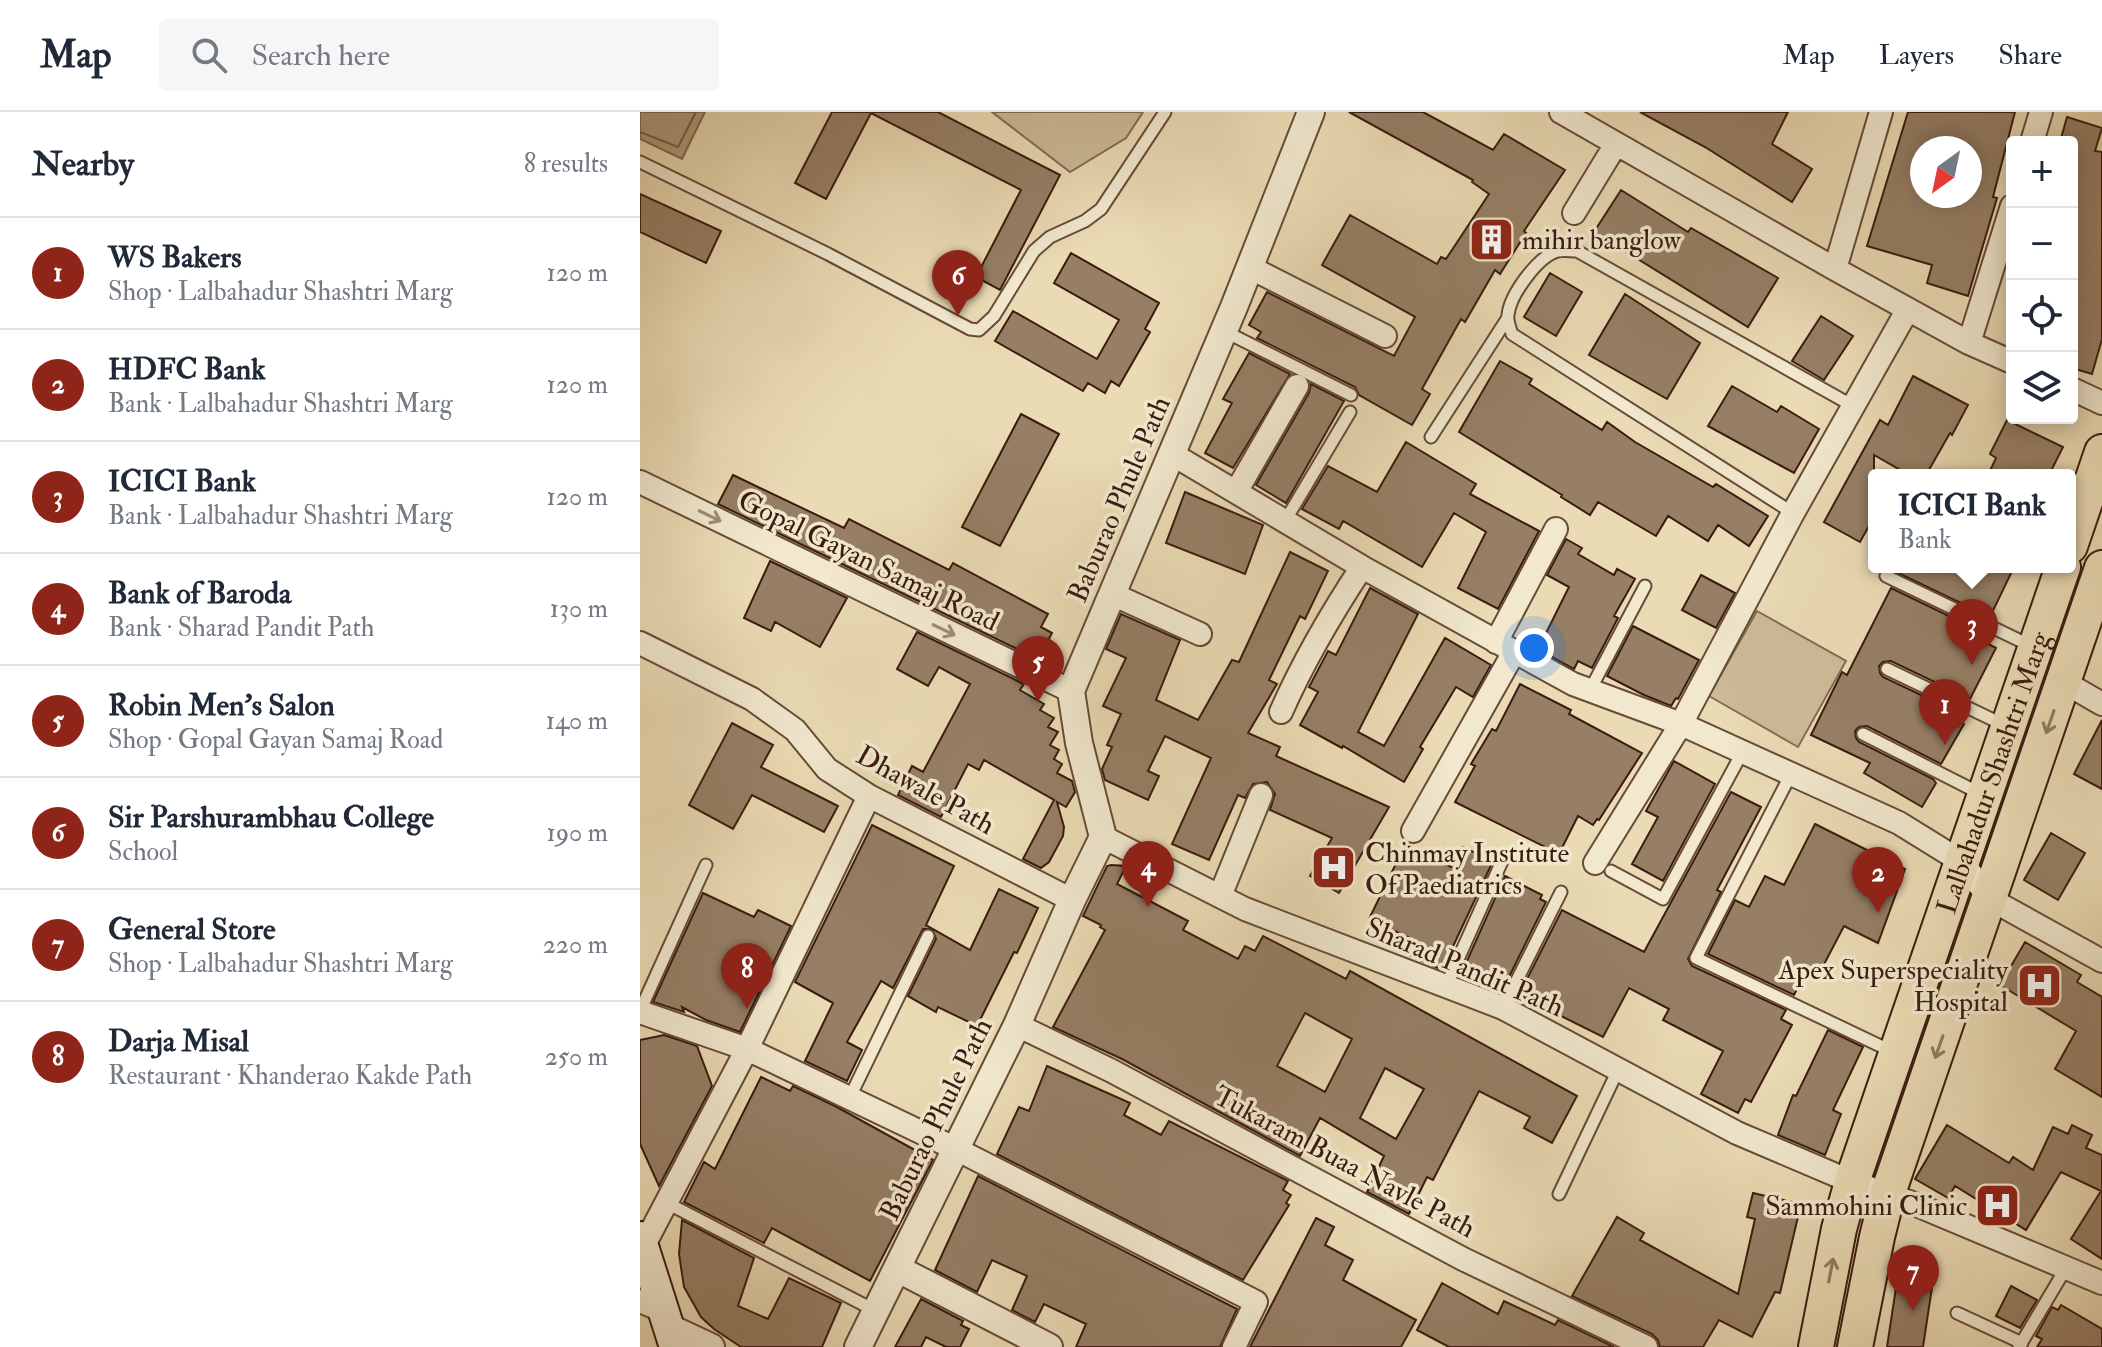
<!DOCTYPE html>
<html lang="en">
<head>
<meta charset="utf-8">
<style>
	body { margin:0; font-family:"IM FELL Double Pica",serif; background:#f6f6f7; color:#1f2937 }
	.controls { position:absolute; right:24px; top:24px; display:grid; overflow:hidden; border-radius:8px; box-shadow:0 4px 20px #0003 }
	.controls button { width:72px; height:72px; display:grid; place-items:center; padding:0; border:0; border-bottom:2px solid #e0e1e3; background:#fff; color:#1f2937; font:40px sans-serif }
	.compass { position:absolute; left:1270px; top:24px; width:72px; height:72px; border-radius:50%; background:#fff; box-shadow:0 4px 20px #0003; rotate:213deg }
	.you { position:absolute; left:894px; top:536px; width:28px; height:28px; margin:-20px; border:6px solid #fff; border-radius:50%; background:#1a73e8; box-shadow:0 0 0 12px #1a73e833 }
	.badge { display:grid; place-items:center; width:52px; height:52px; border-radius:50%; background:#8f2418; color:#fff; font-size:26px; font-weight:700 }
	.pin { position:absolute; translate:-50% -66px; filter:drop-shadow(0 2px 4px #0008) }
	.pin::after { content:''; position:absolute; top:42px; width:28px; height:24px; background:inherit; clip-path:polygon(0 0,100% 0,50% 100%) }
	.popup { position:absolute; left:1228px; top:357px; width:208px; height:104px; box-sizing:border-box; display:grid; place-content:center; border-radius:8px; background:#fff; filter:drop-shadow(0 2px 6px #0005); font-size:26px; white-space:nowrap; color:#747a83 }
	.popup b { font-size:30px; color:#1f2937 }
	.popup::after { content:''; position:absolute; left:50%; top:100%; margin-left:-16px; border:16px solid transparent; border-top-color:#fff }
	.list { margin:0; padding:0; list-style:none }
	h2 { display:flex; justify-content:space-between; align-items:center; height:104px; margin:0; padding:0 32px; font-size:34px }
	h2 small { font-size:26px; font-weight:400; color:#747a83 }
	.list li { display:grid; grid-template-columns:52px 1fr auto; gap:24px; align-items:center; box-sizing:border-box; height:112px; padding:0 32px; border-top:2px solid #e0e1e3 }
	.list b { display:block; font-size:30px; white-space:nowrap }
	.list p { margin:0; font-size:26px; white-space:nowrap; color:#747a83 }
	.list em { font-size:26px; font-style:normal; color:#747a83 }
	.icon { flex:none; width:44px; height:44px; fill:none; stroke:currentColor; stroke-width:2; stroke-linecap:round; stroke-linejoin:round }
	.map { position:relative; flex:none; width:1462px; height:1235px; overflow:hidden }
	header { display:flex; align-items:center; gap:48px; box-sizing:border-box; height:112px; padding:0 40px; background:#fff; border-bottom:2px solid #e0e1e3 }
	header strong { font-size:38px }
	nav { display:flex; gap:44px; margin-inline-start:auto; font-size:28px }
	.search { width:560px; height:72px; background:#f6f6f7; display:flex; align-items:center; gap:20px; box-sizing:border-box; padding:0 28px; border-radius:8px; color:#747a83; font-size:30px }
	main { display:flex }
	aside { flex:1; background:#fff }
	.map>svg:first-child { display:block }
</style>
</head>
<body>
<header>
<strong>Map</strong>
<div class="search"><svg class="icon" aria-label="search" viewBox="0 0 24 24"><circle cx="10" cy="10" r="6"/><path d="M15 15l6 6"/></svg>Search here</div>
<nav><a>Map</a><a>Layers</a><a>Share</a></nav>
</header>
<main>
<aside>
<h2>Nearby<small>8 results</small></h2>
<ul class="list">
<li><span class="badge">1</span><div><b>WS Bakers</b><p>Shop · Lalbahadur Shashtri Marg</p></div><em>120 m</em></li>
<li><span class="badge">2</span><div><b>HDFC Bank</b><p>Bank · Lalbahadur Shashtri Marg</p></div><em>120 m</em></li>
<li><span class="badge">3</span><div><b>ICICI Bank</b><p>Bank · Lalbahadur Shashtri Marg</p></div><em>120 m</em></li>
<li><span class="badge">4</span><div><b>Bank of Baroda</b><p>Bank · Sharad Pandit Path</p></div><em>130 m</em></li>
<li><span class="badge">5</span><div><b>Robin Men's Salon</b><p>Shop · Gopal Gayan Samaj Road</p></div><em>140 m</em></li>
<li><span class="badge">6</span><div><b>Sir Parshurambhau College</b><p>School</p></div><em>190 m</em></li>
<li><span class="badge">7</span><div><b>General Store</b><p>Shop · Lalbahadur Shashtri Marg</p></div><em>220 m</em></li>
<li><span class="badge">8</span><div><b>Darja Misal</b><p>Restaurant · Khanderao Kakde Path</p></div><em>250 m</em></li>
</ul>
</aside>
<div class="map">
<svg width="1462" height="1235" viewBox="0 0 1462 1235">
	<rect width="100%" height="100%" fill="#eadbb4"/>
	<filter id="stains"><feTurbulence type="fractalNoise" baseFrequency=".0025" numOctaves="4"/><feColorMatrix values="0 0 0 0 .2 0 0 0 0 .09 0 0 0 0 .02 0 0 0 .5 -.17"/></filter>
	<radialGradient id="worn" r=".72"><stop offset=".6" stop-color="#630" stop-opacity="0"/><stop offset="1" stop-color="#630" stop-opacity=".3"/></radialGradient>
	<path fill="#ccba98" stroke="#846a54" stroke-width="2" d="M352 0H503L486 26 430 60Z
		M1117 499 1206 549 1158 635 1069 584Z"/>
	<path fill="#ae9a7c" stroke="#806750" stroke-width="2" d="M0 0H65L42 47 0 27Z"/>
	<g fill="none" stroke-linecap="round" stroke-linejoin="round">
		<path stroke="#745a46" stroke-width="2" d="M0 20 38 35 56 0"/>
	</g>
	<path fill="#967f65" stroke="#3b1b0f" stroke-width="2" fill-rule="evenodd" d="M192 0H298L420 63 360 178 336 165 381 78 231 1 186 87 155 71Z
		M709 0H783L853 38 864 22 925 58 884 119 886 121 860 162 855 158 825 210 821 207 782 277 790 282 772 313 719 283 715 275 617 226 621 220 609 213 627 180 754 244 775 205 682 153 710 103 797 152 801 145 806 147 849 82 832 70 833 68Z
		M1000 0H1148L1132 32 1172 57 1152 90 1065 35Z
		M1268 0H1375L1353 85 1357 86 1328 184 1287 171 1292 153 1227 134ZM1282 36H1330V84H1282Z
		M1427 5 1462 16 1455 39 1462 40V227L1452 262 1432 256V30H1420Z
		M981 78 1048 120 1051 116 1138 166 1108 215 954 120Z
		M0 82 81 119 66 151 0 120Z
		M431 141 519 191 505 217 510 220 479 274 471 269 465 281 448 271 443 279 355 229 373 199 457 247 479 208 414 171Z
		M910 161 942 180 916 224 884 205Z
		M985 182 1060 231 1027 287 949 243Z
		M1181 204 1213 224 1184 268 1152 249Z
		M609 241 650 262 593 356 565 341 592 291 583 287Z
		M860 249 892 267 889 272 962 318 967 310 995 330 1073 375 1076 372 1128 404 1109 434 1078 413 1068 429 1028 404 1016 424 958 390 950 403 921 385 922 383 819 320Z
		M1273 264 1328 293 1312 323 1310 321 1286 363H1269L1234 343V405L1220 430 1184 410 1240 308 1248 313Z
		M671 272 704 289 646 391 616 373 669 281Z
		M1092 274 1137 300 1141 294 1179 317 1154 361 1068 314Z
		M381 302 419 322 360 434 322 415Z
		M1367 308 1423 335 1409 363H1348L1356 346 1350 342Z
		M766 330 836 372 830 382 899 419 858 497 818 476 846 420 814 401 782 455 703 409 699 417 662 397 688 354 737 380Z
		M93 363 204 416 209 407 309 458 313 451 408 502 401 515 412 521 398 547 78 392Z
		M545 380 623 413 605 462 526 431Z
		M926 427 942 436 938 442 974 463 977 457 995 467 974 504 978 506 952 556 938 549 934 557 898 537 929 475 907 463Z
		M650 440 688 459 665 507 660 504 629 568 637 572 608 621 640 635 636 644 749 695 699 781 670 764 692 726 630 698 635 682 627 670 613 672 605 686 598 683 569 748 532 732 571 646 525 624 508 659 519 664 508 688 465 668 462 657 472 635 467 633 481 602 463 594 486 546 466 537 481 502 540 528 516 588 558 608 592 548 599 550Z
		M130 449 207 486 180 535 135 510 131 519 104 506Z
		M1261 455H1374L1350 505 1258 461Z
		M1061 463 1095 481 1076 516 1042 498Z
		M730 476 778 502 718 620 744 634 805 526 851 553 833 585 816 575 780 635 783 637 764 670 703 634 702 636 660 613 678 580 669 575 688 539 696 543Z
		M1251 476 1342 520 1339 527 1356 536 1330 587 1251 549 1243 550 1239 554 1240 561 1243 565 1323 603 1319 610 1324 612 1301 652 1227 614 1219 615 1215 619 1216 626 1219 630 1293 667 1296 671 1282 695 1224 661 1230 651 1171 623 1202 560 1207 563Z
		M993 514 1059 548 1038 587 1036 586 1031 594 1004 583 967 564Z
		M277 520 384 572 380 578 404 592 400 598 414 606 408 615 418 620 410 633 419 638 414 647 422 652 417 661 432 669 435 680 426 695 417 690 424 715 423 724 409 750 401 756 383 747 414 688 344 648 339 658 328 652 301 705 258 683 272 654 283 660 330 572 299 555 288 574 257 557Z
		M880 572 931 598 929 602 1002 641 959 708 957 707 953 713 938 704 919 742 815 690 835 654 831 652 852 617 856 619Z
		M1462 608V677L1434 662Z
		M92 611 133 633 121 655 198 694 184 720 112 683 93 717 49 693Z
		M1034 649 1075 672 1023 769 992 752 1018 705 1006 699Z
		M1091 680 1121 695 1077 778 1081 780 1048 847 1052 854 1146 898 1141 907 1152 913 1111 990 1105 987 1098 1001 1061 982 1083 939 1023 908 1029 897 989 876 963 925 879 883 922 798 1004 840Z
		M1175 712 1265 757 1238 831 1204 814 1179 862 1168 856 1154 883 1068 842 1095 788 1109 795 1125 764 1144 773Z
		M232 713 314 754 286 813 330 838 359 777 398 796 377 841 374 840 337 914 298 895 296 900 268 884 296 827 292 817H283L253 876 241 869 207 930 222 938 207 969 165 949 193 891 155 870Z
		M1411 721 1445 741 1418 788 1384 768Z
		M765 733 813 756 823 735 853 749 802 858 771 844 778 830 729 807Z
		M471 753 486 754 477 772 548 809 543 818 598 847 605 834 615 839 623 824 706 867 710 859 937 984 912 1031 884 1016 890 1005 839 979 793 1068 787 1065 769 1102 727 1080 744 1044 680 1006 660 1044 482 947 413 915 465 818 460 815 461 813 443 804 467 754ZM665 901 712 927 685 980 637 954ZM745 956 784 977 756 1027 720 1006Z
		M865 764 902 783 900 787 906 790 864 875 856 870 853 877 822 860Z
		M63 781 114 805 118 798 151 814 100 920 66 908 42 895 44 900 13 890Z
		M1385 830 1441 863 1437 870 1462 885V985L1415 957 1436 919 1360 873Z
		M1188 918 1223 935 1193 998 1201 1002 1185 1043 1138 1023 1153 983 1156 984Z
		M24 923 57 934 72 974 19 1074 0 1032V928Z
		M407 954 490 991 484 1003 521 1023 529 1009 648 1069 643 1078 651 1083 646 1091 649 1093 603 1168 357 1042 379 995 389 999Z
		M121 965 150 979 153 974 195 994 293 1048 230 1169 132 1116 124 1131 44 1090 64 1050 75 1057Z
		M1307 1013 1369 1051 1373 1045 1393 1058 1413 1015 1428 1022 1432 1013 1452 1023 1446 1036 1462 1043V1147L1431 1127 1461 1079 1421 1060 1386 1118 1315 1074 1308 1086 1275 1067Z
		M338 1064 597 1197 580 1235H436L446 1212 404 1192 395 1210 372 1198 387 1164 352 1148 337 1180 295 1158Z
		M1113 1081 1161 1092 1140 1181 1135 1180 1112 1225 1079 1208 1063 1235H1020L1018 1228 1012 1222 932 1184 977 1105 1004 1121 1000 1128 1098 1182 1115 1107 1107 1105Z
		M676 1106 694 1115 685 1133 713 1148 703 1168 776 1208 761 1235H610Z
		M42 1108 114 1146 98 1194 128 1207 149 1166 201 1191 182 1235H101L74 1217 61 1205 44 1175 39 1142Z
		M1259 1156 1294 1162 1283 1235H1247Z
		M802 1171 858 1202 864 1189 915 1213 918 1208 974 1235H809L777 1218Z
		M1371 1174 1397 1188 1380 1216 1356 1204Z
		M281 1187 323 1209 321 1213 329 1217 320 1235H306L286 1225 281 1235H255Z
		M1421 1193 1462 1217V1235H1397L1402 1227 1396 1224 1412 1195 1418 1198Z"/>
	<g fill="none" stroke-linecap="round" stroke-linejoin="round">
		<defs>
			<path id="service" d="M0 50 188 142 330 217 339 218 354 204 394 139 410 125 445 109 461 97 525 0
				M584 219 711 283
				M791 325 867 207
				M1153 401 872 222C870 216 867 209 868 203 870 183 898 144 918 139 923 138 931 139 937 139L1213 294
				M645 409 710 300
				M1246 464 1391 534
				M1247 557 1364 613
				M950 578 1005 474
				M1223 622 1341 682
				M1151 662 1056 846 1251 939
				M971 759 1023 787 1103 639
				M806 874 863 747
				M863 896 921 780
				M0 899 66 753
				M209 987 288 824
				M919 1082 978 958
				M27 1091 236 1199
				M1317 1201 1382 1231
				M1379 1235 1426 1156"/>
			<path id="minor" d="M921 0 1195 157 1329 231 1372 250
				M1392 30 1401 0
				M934 101 976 32
				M609 155 745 224
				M1195 157 1241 0
				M1329 231 1372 94
				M1432 277 1462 291
				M532 342 722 455 933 572 1041 612 1153 401 1268 197
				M0 370 431 579
				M596 380 657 274
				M472 482 560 522
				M856 530 916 417
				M0 531 112 587 155 618 187 657 229 684 432 788
				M1424 570 1462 592
				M641 600C664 548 691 502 722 455
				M773 719 874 540
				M463 725 605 797 863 896 1097 1021 1212 1070 1272 1091 1462 1171
				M955 751 1041 612 1259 711 1322 750 1350 787 1462 849
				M580 784 621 683
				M0 900 107 937 316 1037 616 1190 594 1235
				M377 913 472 959 823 1147 1006 1235
				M3 1135 107 937 229 684
				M0 1189 24 1199"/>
			<path id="tertiary" d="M258 1157 409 1235
				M28 1215 71 1235
				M218 1235 377 913 432 788 463 725 439 631 431 579 594 195 671 0"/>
			<path id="secondary" d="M0 1125 35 1235"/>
			<g id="primary">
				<path d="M1430 434 1462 340"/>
				<path id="s1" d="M1176 1235 1199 1117 1212 1070 1423 455"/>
				<path d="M1215 1235 1237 1125 1248 1081 1462 456"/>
			</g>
		</defs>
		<use href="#service" stroke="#674b38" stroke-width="15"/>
		<use href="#minor" stroke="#674b38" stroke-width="26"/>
		<use href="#tertiary" stroke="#674b38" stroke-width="30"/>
		<use href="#secondary" stroke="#3b1b0f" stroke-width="34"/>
		<use href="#primary" stroke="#3b1b0f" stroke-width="38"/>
		<use href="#service" stroke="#f1e8ce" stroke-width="11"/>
		<use href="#minor" stroke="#f1e8ce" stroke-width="22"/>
		<use href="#tertiary" stroke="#f1e8ce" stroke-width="26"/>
		<use href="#secondary" stroke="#f1e8ce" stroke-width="30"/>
		<use href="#primary" stroke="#eadbb4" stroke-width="34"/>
	</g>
	<defs><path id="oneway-shaft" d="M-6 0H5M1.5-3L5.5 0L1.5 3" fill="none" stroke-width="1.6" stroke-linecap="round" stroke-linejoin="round" transform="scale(2)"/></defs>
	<g stroke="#9f8c78">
		<use href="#oneway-shaft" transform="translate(70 404) rotate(26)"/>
		<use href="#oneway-shaft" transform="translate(304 518) rotate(26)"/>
	</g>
	<g stroke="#927b62">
		<use href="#oneway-shaft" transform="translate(1410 610) rotate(109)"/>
		<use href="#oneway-shaft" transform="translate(1299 935) rotate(109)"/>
		<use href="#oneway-shaft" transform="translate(1191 1158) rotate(-79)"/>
	</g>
	<defs>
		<symbol id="building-square" viewBox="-11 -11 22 22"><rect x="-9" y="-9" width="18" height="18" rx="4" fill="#8f2418" stroke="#f1e8ce"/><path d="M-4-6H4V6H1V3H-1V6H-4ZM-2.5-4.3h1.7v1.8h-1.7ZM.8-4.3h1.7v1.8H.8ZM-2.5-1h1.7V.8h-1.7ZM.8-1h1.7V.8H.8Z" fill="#fff"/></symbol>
		<symbol id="hospital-square" viewBox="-11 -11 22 22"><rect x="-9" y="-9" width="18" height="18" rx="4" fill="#8f2418" stroke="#f1e8ce"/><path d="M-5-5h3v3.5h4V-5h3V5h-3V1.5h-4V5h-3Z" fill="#fff"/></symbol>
	</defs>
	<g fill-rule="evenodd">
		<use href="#building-square" x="826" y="102" width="51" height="51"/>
		<use href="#hospital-square" x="668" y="730" width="51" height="51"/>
		<use href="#hospital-square" x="1374" y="848" width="51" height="51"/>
		<use href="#hospital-square" x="1332" y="1068" width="51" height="51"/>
	</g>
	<g text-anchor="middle" stroke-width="7" stroke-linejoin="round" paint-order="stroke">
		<g font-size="28" fill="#3b1b0f" stroke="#f1e8ce" text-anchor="start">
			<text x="882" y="137">mihir banglow</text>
			<text x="725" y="750">Chinmay Institute<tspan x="725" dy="32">Of Paediatrics</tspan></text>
			<text x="1368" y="867" text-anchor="end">Apex Superspeciality<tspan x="1368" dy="32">Hospital</tspan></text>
			<text x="1327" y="1103" text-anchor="end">Sammohini Clinic</text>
		</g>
		<g font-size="28" fill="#3b1b0f" stroke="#f1e8ce">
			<text transform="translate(478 387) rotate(-67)" y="10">Baburao Phule Path</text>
			<text transform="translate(229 448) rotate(26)" y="10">Gopal Gayan Samaj Road</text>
			<text dy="10" stroke="none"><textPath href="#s1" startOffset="602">Lalbahadur Shashtri Marg</textPath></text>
			<text transform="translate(286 677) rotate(29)" y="10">Dhawale Path</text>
			<text transform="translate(825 854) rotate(23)" y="10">Sharad Pandit Path</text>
			<text transform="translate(295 1007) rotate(-64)" y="10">Baburao Phule Path</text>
			<text transform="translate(705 1049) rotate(28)" y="10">Tukaram Buaa Navle Path</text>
		</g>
	</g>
	<rect width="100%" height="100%" filter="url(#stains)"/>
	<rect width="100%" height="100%" fill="url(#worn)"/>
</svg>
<div class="controls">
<button>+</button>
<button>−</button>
<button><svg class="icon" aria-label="locate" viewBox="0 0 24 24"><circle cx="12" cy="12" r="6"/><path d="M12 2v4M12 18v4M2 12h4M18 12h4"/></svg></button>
<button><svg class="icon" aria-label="layers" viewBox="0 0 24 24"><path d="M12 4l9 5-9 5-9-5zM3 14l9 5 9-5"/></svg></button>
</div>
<svg class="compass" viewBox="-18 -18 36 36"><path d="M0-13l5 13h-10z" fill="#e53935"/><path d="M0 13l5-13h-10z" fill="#747a83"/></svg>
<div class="you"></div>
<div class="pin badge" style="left:1305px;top:633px">1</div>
<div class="pin badge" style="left:1238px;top:801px">2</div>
<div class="pin badge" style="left:1332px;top:553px">3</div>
<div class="popup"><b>ICICI Bank</b>Bank</div>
<div class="pin badge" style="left:508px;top:795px">4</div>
<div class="pin badge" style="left:398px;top:590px">5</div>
<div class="pin badge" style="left:318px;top:204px">6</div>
<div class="pin badge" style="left:1273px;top:1199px">7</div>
<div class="pin badge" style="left:107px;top:897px">8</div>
</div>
</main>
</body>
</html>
